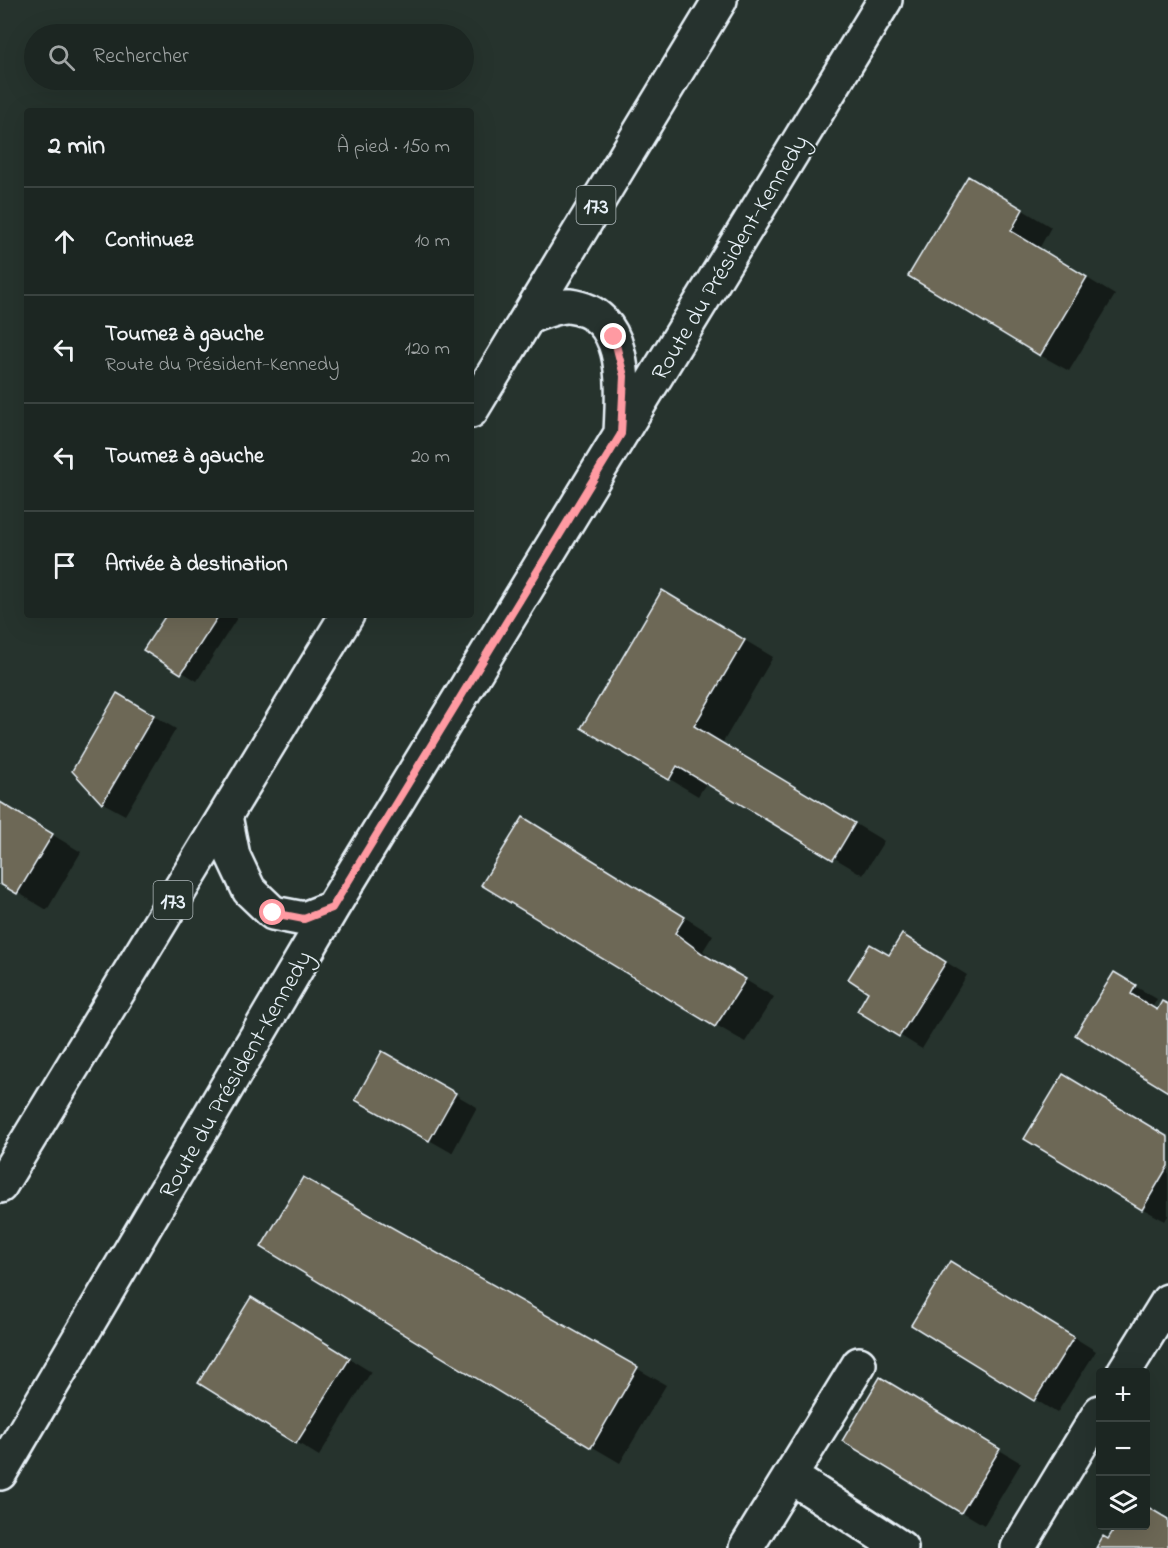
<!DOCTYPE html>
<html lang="fr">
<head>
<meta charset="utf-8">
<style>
	body { margin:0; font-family:"Indie Flower",sans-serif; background:#29322f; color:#f1f3f6 }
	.controls { position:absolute; right:18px; bottom:18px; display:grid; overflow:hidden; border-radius:6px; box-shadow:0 6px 24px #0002 }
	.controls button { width:54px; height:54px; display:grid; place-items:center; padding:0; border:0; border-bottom:2px solid #3a4340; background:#1c2622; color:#f1f3f6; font:30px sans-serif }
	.stop { position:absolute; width:18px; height:18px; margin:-14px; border:4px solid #ff9aa2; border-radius:50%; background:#fff }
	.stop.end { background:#ff9aa2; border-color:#fff; box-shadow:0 2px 6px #0008 }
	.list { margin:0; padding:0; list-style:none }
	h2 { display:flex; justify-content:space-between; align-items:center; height:78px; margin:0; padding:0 24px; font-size:26px }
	h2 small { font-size:20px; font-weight:400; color:#a0a5a5 }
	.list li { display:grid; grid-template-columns:39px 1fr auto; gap:18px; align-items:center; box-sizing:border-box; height:108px; padding:0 24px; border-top:2px solid #3a4340 }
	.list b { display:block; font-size:22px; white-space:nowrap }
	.list p { margin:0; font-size:20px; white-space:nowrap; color:#a0a5a5 }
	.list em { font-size:20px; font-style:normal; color:#a0a5a5 }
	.icon { flex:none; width:33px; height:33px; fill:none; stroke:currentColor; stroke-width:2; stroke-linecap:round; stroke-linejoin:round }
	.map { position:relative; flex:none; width:1168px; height:1548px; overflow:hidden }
	.search { position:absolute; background:#1c2622; box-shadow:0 6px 24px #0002; left:24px; top:24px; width:450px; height:66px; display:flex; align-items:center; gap:15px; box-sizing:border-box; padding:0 21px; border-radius:33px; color:#a0a5a5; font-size:22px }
	.panel { position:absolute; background:#1c2622; box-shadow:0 6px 24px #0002; left:24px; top:108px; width:450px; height:510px; border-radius:6px }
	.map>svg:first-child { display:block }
</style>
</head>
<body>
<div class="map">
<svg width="1168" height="1548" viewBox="0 0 1168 1548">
	<rect width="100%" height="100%" fill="#26332d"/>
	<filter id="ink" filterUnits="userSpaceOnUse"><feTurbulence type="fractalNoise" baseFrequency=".0167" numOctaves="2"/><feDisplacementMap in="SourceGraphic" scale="12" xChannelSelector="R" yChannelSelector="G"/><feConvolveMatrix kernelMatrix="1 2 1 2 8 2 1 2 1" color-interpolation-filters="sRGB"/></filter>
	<g filter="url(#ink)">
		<path fill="#0007" d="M998 195 1051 227 1039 249 1115 295 1069 371 1040 355Z
			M692 609 773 657 722 744 884 841 863 875 707 782 698 796 583 727Z
			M168 615H232L237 618 197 681 145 649Z
			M118 695 176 729 125 815 103 803 74 770Z
			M0 803 81 852 47 910 0 882Z
			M553 836 713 935 703 951 732 972 774 997 745 1042 716 1025Z
			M925 949 967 975 922 1049 859 1010 890 957Z
			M1114 974 1157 999 1152 1008 1158 1011 1168 1006V1091Z
			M383 1053 477 1107 452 1153 357 1099Z
			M1168 1138V1216L1165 1221 1143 1209Z
			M303 1179 666 1385 620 1463 591 1446Z
			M973 1275 1096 1351 1057 1413 913 1324Z
			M274 1312 371 1372 319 1456 200 1383Z
			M903 1392 1021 1463 984 1525 844 1441Z
			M1146 1508 1168 1521V1548H1097L1109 1541 1118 1526H1146Z"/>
		<path fill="#6d6756" stroke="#e8f1f8" stroke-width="1.5" d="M968 176 1023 209 1011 231 1087 277 1040 356 908 276Z
			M662 590 745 640 694 726 855 823 833 860 677 766 669 780 581 728Z
			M166 615H219L181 674 143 650Z
			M117 693 154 715 102 804 72 771Z
			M0 802 53 834 17 894 0 884Z
			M523 817 685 917 675 933 703 954 746 979 715 1027 481 885Z
			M902 934 946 962 899 1037 857 1011 868 992 848 979 870 944 889 955Z
			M1114 972 1136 985 1131 994 1157 1010 1162 1001 1168 1004V1092L1075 1035Z
			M382 1051 456 1093 429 1141 355 1100Z
			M1063 1074 1168 1137V1166L1142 1210 1024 1139Z
			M303 1177 638 1367 591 1448 261 1247Z
			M950 1261 1074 1337 1034 1401 911 1325Z
			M251 1297 350 1358 296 1444 198 1383Z
			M880 1377 1000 1449 961 1513 842 1441Z
			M1146 1506 1168 1519V1548H1096L1103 1536 1108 1539 1116 1526H1146Z"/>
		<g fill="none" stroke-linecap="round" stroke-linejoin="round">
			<defs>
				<path id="minor" d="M1124 1372 1168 1301
					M790 1476 901 1548
					M746 1548 859 1364
					M1018 1548 1100 1412"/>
				<path id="major" d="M528 317C540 313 557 305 569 306 630 313 623 388 621 433
					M471 411 720 0
					M225 816 233 856 249 890 273 913 304 919 332 908
					M0 1186 347 615
					M0 1473 332 908 885 0"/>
			</defs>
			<use href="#minor" stroke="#e8f1f8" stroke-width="38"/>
			<use href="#major" stroke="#e8f1f8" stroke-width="38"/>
			<use href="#minor" stroke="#26332d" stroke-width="33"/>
			<use href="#major" stroke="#26332d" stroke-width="33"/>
		</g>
	</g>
	<g fill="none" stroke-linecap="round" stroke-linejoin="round" filter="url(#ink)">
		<path stroke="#ff9aa2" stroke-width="8" d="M273 913 304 919 332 908 621 434 624 376 614 337"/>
	</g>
	<g text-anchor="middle" stroke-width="4.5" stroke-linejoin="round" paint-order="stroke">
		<g fill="#26332d" stroke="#aeb8bb" stroke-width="1.5">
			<rect x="576.5" y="186" width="39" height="38" rx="4.5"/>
			<rect x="153.5" y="881" width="39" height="38" rx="4.5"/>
		</g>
		<g font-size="22" font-weight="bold" fill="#e8f1f8">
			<text x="596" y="213">173</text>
			<text x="173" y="908">173</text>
		</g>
		<g font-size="24" fill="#e8f1f8" stroke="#26332d">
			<text transform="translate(729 257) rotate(-59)" y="8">Route du Président-Kennedy</text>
			<text transform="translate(235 1074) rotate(-60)" y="8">Route du Président-Kennedy</text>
		</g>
	</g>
</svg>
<div class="controls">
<button>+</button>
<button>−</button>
<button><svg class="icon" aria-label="layers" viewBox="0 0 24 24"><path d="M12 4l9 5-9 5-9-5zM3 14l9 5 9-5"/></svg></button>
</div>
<div class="stop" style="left:273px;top:913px"></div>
<div class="stop end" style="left:614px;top:337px"></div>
<div class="search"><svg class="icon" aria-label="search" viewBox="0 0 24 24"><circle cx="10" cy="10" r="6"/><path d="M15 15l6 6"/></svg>Rechercher</div>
<section class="panel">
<h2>2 min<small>À pied · 150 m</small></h2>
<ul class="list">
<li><svg class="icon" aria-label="ahead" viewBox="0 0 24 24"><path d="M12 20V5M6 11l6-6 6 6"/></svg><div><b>Continuez</b></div><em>10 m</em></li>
<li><svg class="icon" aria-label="left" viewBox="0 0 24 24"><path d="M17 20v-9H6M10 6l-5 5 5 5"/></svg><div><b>Tournez à gauche</b><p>Route du Président-Kennedy</p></div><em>120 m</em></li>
<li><svg class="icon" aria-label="left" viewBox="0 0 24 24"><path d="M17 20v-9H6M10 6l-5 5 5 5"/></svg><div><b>Tournez à gauche</b></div><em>20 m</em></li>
<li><svg class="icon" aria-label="arrive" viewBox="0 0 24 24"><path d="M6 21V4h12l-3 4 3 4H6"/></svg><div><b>Arrivée à destination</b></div></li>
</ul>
</section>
</div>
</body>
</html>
